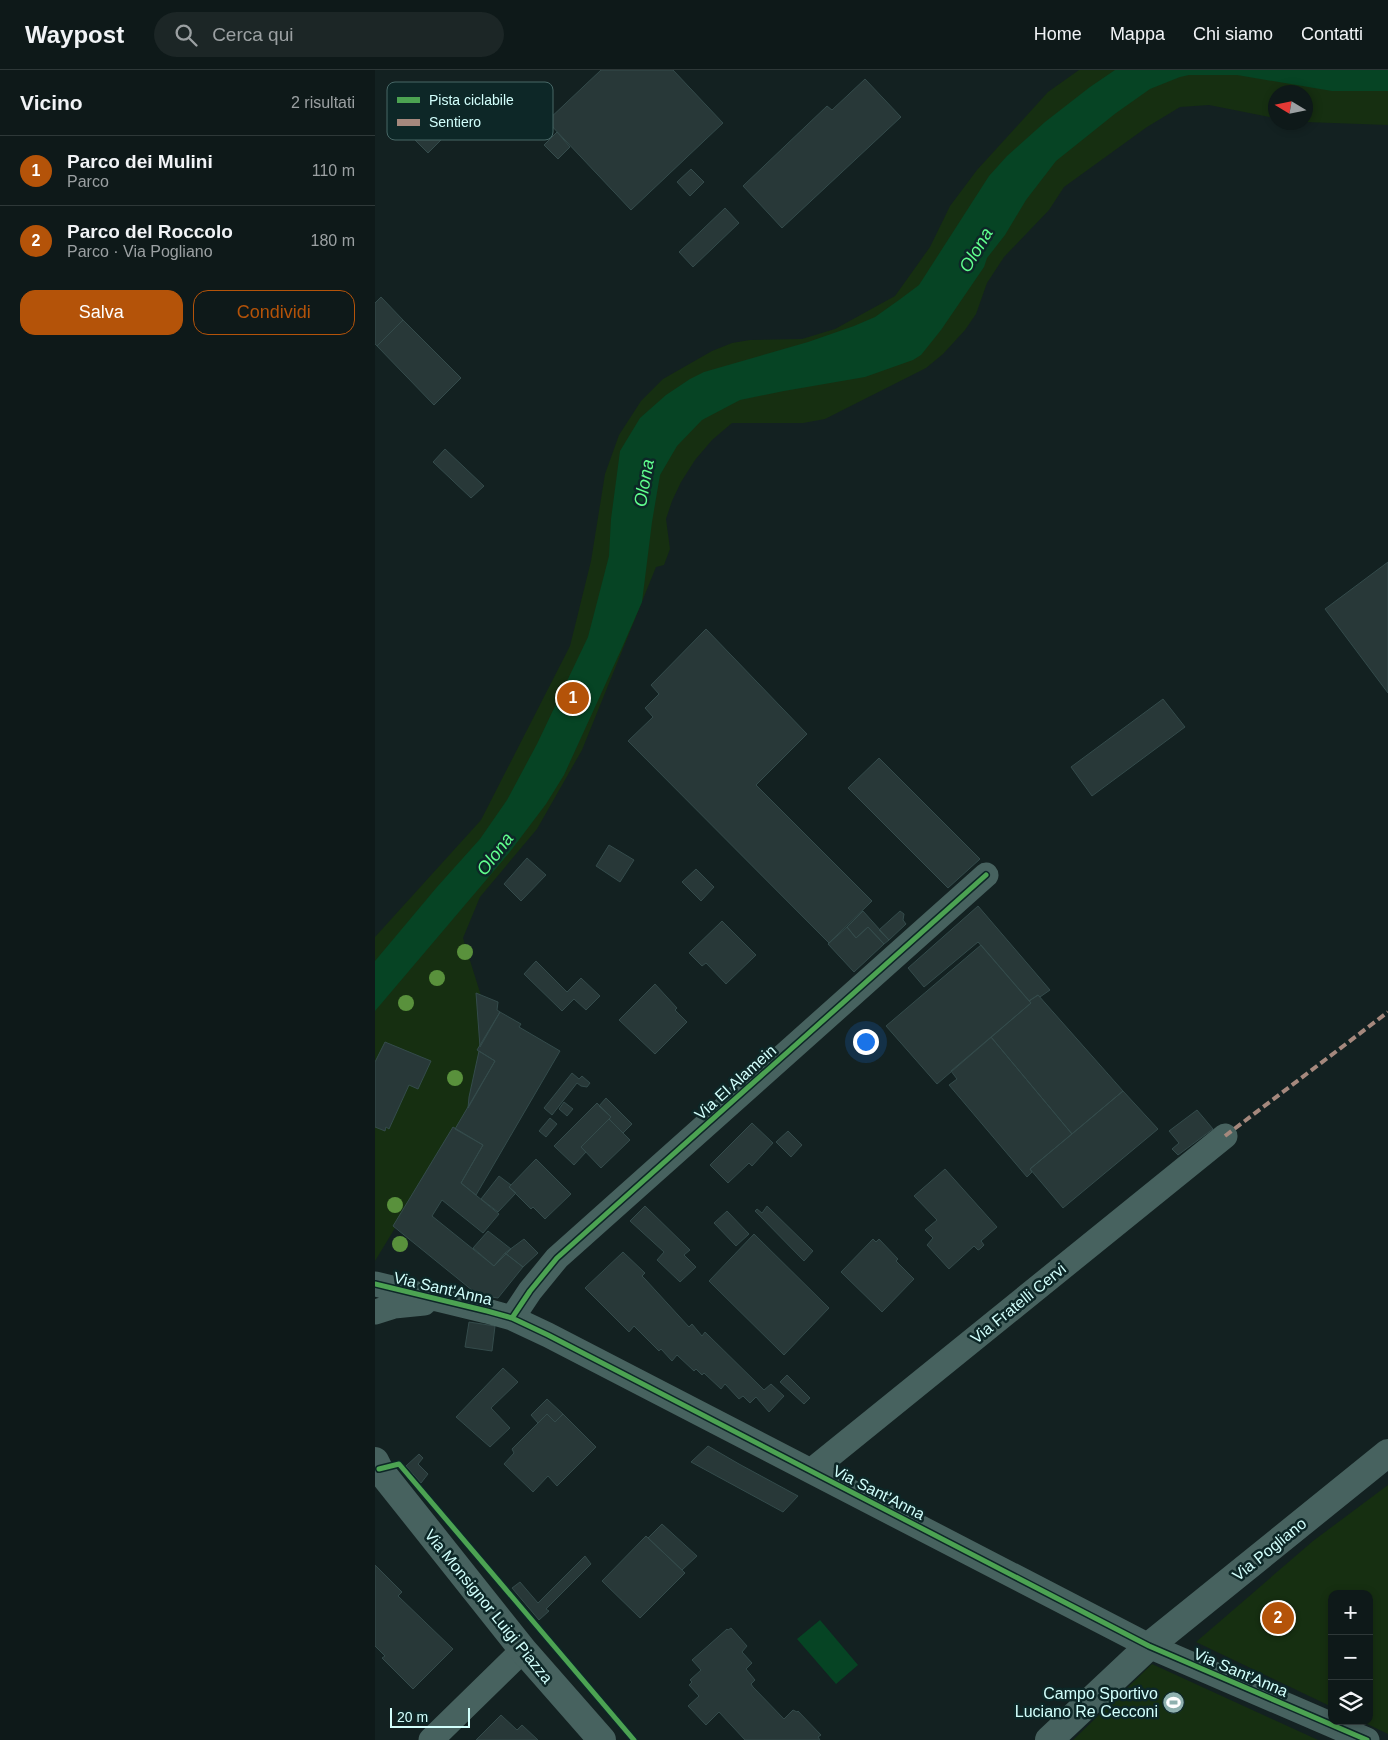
<!DOCTYPE html>
<html lang="it">
<head>
<meta charset="utf-8">
<style>
	body { margin:0; font-family:Arial,sans-serif; background:#1c2626; color:#f1f3f6 }
	.controls { position:absolute; right:15px; bottom:15px; display:grid; overflow:hidden; border-radius:10px; box-shadow:0 2px 8px #0003 }
	.controls button { width:45px; height:45px; display:grid; place-items:center; padding:0; border:0; border-bottom:1px solid #2e3838; background:#0e1919; color:#f1f3f6; font:25px sans-serif }
	.compass { position:absolute; left:893px; top:15px; width:45px; height:45px; border-radius:50%; background:#0e1919; box-shadow:0 2px 8px #0003; rotate:280deg }
	.scale { position:absolute; left:15px; bottom:12px; width:80px; box-sizing:border-box; padding-left:5px; border:2px solid #d2fffc; border-top:0; font-size:14px; line-height:18px; white-space:nowrap; color:#d2fffc; -webkit-text-stroke:4px #0d2727; paint-order:stroke }
	.you { position:absolute; left:490px; top:971px; width:18px; height:18px; margin:-12px; border:4px solid #fff; border-radius:50%; background:#1a73e8; box-shadow:0 0 0 8px #1a73e833 }
	.badge { display:grid; place-items:center; width:32px; height:32px; border-radius:50%; background:#b45309; color:#fff; font-size:16px; font-weight:700 }
	.pin { position:absolute; translate:-50% -50%; border:2px solid #fff; box-shadow:0 1px 5px #0006 }
	.list { margin:0; padding:0; list-style:none }
	h2 { display:flex; justify-content:space-between; align-items:center; height:65px; margin:0; padding:0 20px; font-size:21px }
	h2 small { font-size:16px; font-weight:400; color:#9ba0a2 }
	.list li { display:grid; grid-template-columns:32px 1fr auto; gap:15px; align-items:center; box-sizing:border-box; height:70px; padding:0 20px; border-top:1px solid #2e3838 }
	.list b { display:block; font-size:19px; white-space:nowrap }
	.list p { margin:0; font-size:16px; white-space:nowrap; color:#9ba0a2 }
	.list em { font-size:16px; font-style:normal; color:#9ba0a2 }
	.actions { display:flex; gap:10px; padding:15px 20px }
	.actions a { flex:1; padding:11px 0; border:1px solid #b45309; border-radius:15px; text-align:center; font-size:18px; color:#b45309 }
	.actions .main { background:#b45309; color:#fff }
	.icon { flex:none; width:28px; height:28px; fill:none; stroke:currentColor; stroke-width:2; stroke-linecap:round; stroke-linejoin:round }
	.map { position:relative; flex:none; width:1013px; height:1670px; overflow:hidden }
	header { display:flex; align-items:center; gap:30px; box-sizing:border-box; height:70px; padding:0 25px; background:#0e1919; border-bottom:1px solid #2e3838 }
	header strong { font-size:24px }
	nav { display:flex; gap:28px; margin-inline-start:auto; font-size:18px }
	.search { width:350px; height:45px; background:#1c2626; display:flex; align-items:center; gap:12px; box-sizing:border-box; padding:0 18px; border-radius:28px; color:#9ba0a2; font-size:19px }
	main { display:flex }
	aside { flex:1; background:#0e1919 }
	.map>svg:first-child { display:block }
</style>
</head>
<body>
<header>
<strong>Waypost</strong>
<div class="search"><svg class="icon" aria-label="search" viewBox="0 0 24 24"><circle cx="10" cy="10" r="6"/><path d="M15 15l6 6"/></svg>Cerca qui</div>
<nav><a>Home</a><a>Mappa</a><a>Chi siamo</a><a>Contatti</a></nav>
</header>
<main>
<aside>
<h2>Vicino<small>2 risultati</small></h2>
<ul class="list">
<li><span class="badge">1</span><div><b>Parco dei Mulini</b><p>Parco</p></div><em>110 m</em></li>
<li><span class="badge">2</span><div><b>Parco del Roccolo</b><p>Parco · Via Pogliano</p></div><em>180 m</em></li>
</ul>
<div class="actions"><a class="main">Salva</a><a>Condividi</a></div>
</aside>
<div class="map">
<svg width="1013" height="1670" viewBox="0 0 1013 1670">
	<rect width="100%" height="100%" fill="#132121"/>
	<path fill="#162f11" d="M704 0H1013V55L931 52V22H901L900 48 834 35 805 37 772 57 689 117 674 140 629 187 612 213 601 244 590 260 568 284 551 298 450 349 428 353H357L337 370 320 390 306 412 297 431 291 449 295 479 289 495 281 497 207 680 162 759 105 827 88 868 107 929 105 977 93 1038 0 1191V867L106 750 195 576 216 491 230 404 244 365 266 331 288 309 337 281 357 273 375 270 427 269 460 259 520 226 555 177 575 136 602 100 673 22Z
		M1013 1415V1664L986 1651H994V1524H957V1637L821 1572 938 1471Z
		M777 1594 943 1670H698Z"/>
	<path fill="#064424" d="M740 0H1013V21H957L862 5H814L805 7 775 19 741 43 681 91 651 130 630 165 612 188 609 197 566 260 546 285 538 290 490 307 409 321 365 330 327 350 302 376 285 405 277 452 267 532 246 580 189 705 171 734 134 783 0 941V891L62 817 105 769 132 730 162 674 213 567 234 486 236 449 245 381 265 348 291 325 315 309 329 302 433 272 479 256 500 247 524 230 544 215 614 106 632 86 670 52 715 17Z
		M445 1550 483 1595 461 1614 422 1569Z"/>
	<path fill="#283838" stroke="#344b4b" d="M226 0H298L348 53 256 140 172 51Z
		M490 9 526 47 407 158 368 116 452 36 457 40Z
		M79 34 90 46 53 83 40 70Z
		M182 62 195 77 183 89 169 75Z
		M316 99 329 112 315 126 302 112Z
		M350 138 364 153 318 197 304 182Z
		M6 227 28 250 2 276 0 274V233Z
		M28 250 86 308 59 335 2 276Z
		M70 379 109 416 96 428 58 392Z
		M1013 492V623L950 539Z
		M331 559 432 664 381 715 497 831 454 873 253 671 278 647 270 638 284 624 276 615Z
		M788 629 810 657 717 726 696 697Z
		M504 688 605 789 573 818 473 718Z
		M234 775 259 790 245 812 221 796Z
		M152 788 171 805 146 831 129 814Z
		M321 799 339 817 326 831 307 812Z
		M603 836 675 920 665 927 663 925 654 931 603 872 549 917 533 898Z
		M488 841 514 870 509 874 493 857 481 868 472 857Z
		M525 841 529 844 528 850 531 854 514 870 504 860Z
		M347 851 381 885 351 914 331 893 327 896 314 883Z
		M472 857 481 868 493 857 509 874 479 902 453 874Z
		M606 875 656 933 562 1014 511 956Z
		M161 891 192 922 206 908 225 926 211 940 199 929 187 941 149 904Z
		M280 914 302 938 300 940 312 952 280 984 244 950Z
		M101 923 123 932 122 940 125 942 105 977Z
		M663 925 748 1021 697 1064 616 967 656 933 654 931Z
		M125 942 146 954 144 957 185 981 101 1125 86 1113 108 1075 80 1059 120 991 102 980Z
		M616 967 697 1064 655 1099 657 1102 652 1107 574 1015 582 1009 576 1001Z
		M10 972 56 991 43 1019 34 1015 14 1059 11 1057 10 1061 0 1057V992Z
		M104 981 120 991 93 1038 94 1027Z
		M197 1003 204 1009 207 1006 215 1013 212 1017 206 1016 202 1013 177 1045 169 1038Z
		M748 1021 783 1059 688 1138 655 1099Z
		M231 1028 257 1054 248 1063 234 1049 236 1047 224 1036Z
		M189 1032 198 1039 192 1046 184 1039Z
		M222 1033 236 1047 206 1077 211 1082 199 1095 179 1076Z
		M822 1040 838 1059 803 1085 797 1079 804 1073 794 1061Z
		M175 1048 182 1054 171 1067 164 1061Z
		M234 1049 255 1070 226 1098 206 1077Z
		M377 1053 398 1073 377 1096 374 1093 353 1113 335 1095Z
		M78 1057 108 1075 86 1113 124 1144 108 1163 67 1130 57 1146 119 1196 130 1183 148 1197 123 1228 103 1225 18 1156Z
		M413 1061 427 1075 416 1087 401 1072Z
		M161 1089 196 1124 170 1149 158 1137 156 1139 134 1117Z
		M570 1099 622 1157 606 1171 609 1175 605 1179 603 1180 599 1176 574 1199 552 1175 558 1168 550 1160 562 1150 539 1126Z
		M124 1106 136 1115 134 1117 141 1123 123 1142 106 1129Z
		M270 1136 315 1180 309 1185 321 1197 305 1212 282 1190 289 1182 255 1151Z
		M392 1136 438 1181 429 1191 380 1141 382 1139 387 1143Z
		M352 1141 374 1164 361 1176 339 1153Z
		M113 1161 136 1179 119 1196 98 1178Z
		M379 1164 454 1238 409 1285 334 1211Z
		M149 1169 163 1183 148 1197 130 1183Z
		M498 1169 501 1172 504 1169 523 1189 521 1191 539 1209 507 1242 466 1202Z
		M248 1182 270 1203 267 1206 270 1209 314 1257 317 1254 327 1266 330 1262 389 1320 396 1314 409 1326 394 1342 381 1327 375 1333 368 1326 364 1329 350 1314 346 1319 329 1303 327 1305 321 1299 319 1301 302 1285 297 1291 286 1279 284 1281 259 1256 254 1262 210 1218Z
		M94 1252 120 1256 117 1281 90 1277Z
		M128 1298 143 1312 116 1338 135 1358 115 1377 81 1347Z
		M412 1305 435 1328 429 1334 405 1312Z
		M172 1329 188 1344 180 1352 172 1344 163 1353 156 1345Z
		M172 1344 180 1352 188 1344 221 1377 182 1416 173 1406 158 1422 129 1394 139 1383 137 1379Z
		M333 1376 364 1394 423 1426 408 1442 316 1392Z
		M44 1384 48 1388 43 1394 53 1404 46 1413 31 1396Z
		M287 1454 322 1486 307 1500 273 1468Z
		M271 1466 310 1503 265 1548 227 1511Z
		M210 1486 216 1494 171 1539 174 1541 164 1550 137 1518 145 1512 163 1533Z
		M0 1495 27 1522 23 1526 78 1579 38 1619 7 1588 10 1586 0 1576Z
		M356 1558 372 1576 367 1582 377 1593 371 1599 380 1610 376 1614 378 1617 409 1649 418 1640 422 1642 423 1641 446 1665 443 1667 445 1670H370L344 1642 331 1655 313 1636 324 1626 314 1615 317 1612 315 1610 326 1600 317 1590 352 1559 353 1560Z
		M126 1645 142 1660 147 1655 163 1670H101Z"/>
	<g fill="none" stroke-linecap="round" stroke-linejoin="round">
		<path stroke="#47625f" stroke-width="25" d="M0 1214 112 1241 137 1248 173 1265 774 1576 992 1670
			M0 1242 19 1236 49 1233
			M137 1248 155 1221 182 1188 611 805
			M436 1401 850 1066
			M56 1670 148 1580"/>
		<path stroke="#47625f" stroke-width="28" d="M0 1391 4 1399 148 1580 227 1670
			M674 1670 774 1576 1013 1383"/>
		<path stroke="#a5887d" stroke-width="4" stroke-dasharray="8 4" stroke-linecap="butt" d="M850 1066 1013 942"/>
		<defs>
			<path id="cycleway" d="M0 1214 112 1241 137 1248 173 1265 774 1576 992 1670
				M137 1248 155 1221 182 1188 611 805
				M4 1399 24 1394 259 1670"/>
		</defs>
		<use href="#cycleway" stroke="#0d2727" stroke-width="8"/>
		<use href="#cycleway" stroke="#4ca352" stroke-width="5"/>
	</g>
	<g fill="#59913c">
		<circle cx="90" cy="882" r="8"/>
		<circle cx="62" cy="908" r="8"/>
		<circle cx="31" cy="933" r="8"/>
		<circle cx="80" cy="1008" r="8"/>
		<circle cx="20" cy="1135" r="8"/>
		<circle cx="25" cy="1174" r="8"/>
	</g>
	<defs>
		<symbol id="stadium-disc" viewBox="-11 -11 22 22"><circle r="9.5" fill="#8fb1af" stroke="#0d2727"/><path d="M0-5a6.5 5 0 1 0 0 10a6.5 5 0 1 0 0-10ZM-3.5-1.8h7v3.6h-7Z" fill="#fff"/></symbol>
	</defs>
	<g fill-rule="evenodd">
		<use href="#stadium-disc" x="786" y="1620" width="25" height="25"/>
	</g>
	<g text-anchor="middle" stroke-width="5" stroke-linejoin="round" paint-order="stroke">
		<g font-size="16" fill="#d2fffc" stroke="#0d2727">
			<text transform="translate(360 1012) rotate(-42)" y="6">Via El Alamein</text>
			<text transform="translate(68 1218) rotate(13)" y="6">Via Sant'Anna</text>
			<text transform="translate(643 1233) rotate(-39)" y="6">Via Fratelli Cervi</text>
			<text transform="translate(504 1422) rotate(27)" y="6">Via Sant'Anna</text>
			<text transform="translate(894 1479) rotate(-39)" y="6">Via Pogliano</text>
			<text transform="translate(114 1536) rotate(51)" y="6">Via Monsignor Luigi Piazza</text>
			<text transform="translate(866 1602) rotate(23)" y="6">Via Sant'Anna</text>
		</g>
		<g font-size="16" fill="#d2fffc" stroke="#0d2727" text-anchor="end">
			<text x="783" y="1629">Campo Sportivo<tspan x="783" dy="18">Luciano Re Cecconi</tspan></text>
		</g>
		<g font-size="18" font-style="italic" fill="#60ff8e" stroke="#0d2727">
			<text transform="translate(601 180) rotate(-59)" y="6">Olona</text>
			<text transform="translate(269 413) rotate(-80)" y="6">Olona</text>
			<text transform="translate(120 784) rotate(-53)" y="6">Olona</text>
		</g>
	</g>
	<rect x="12" y="12" width="166" height="58" rx="8" fill="#0d2727" stroke="#486867" stroke-width="1"/>
	<rect x="22" y="27" width="23" height="6" fill="#4ca352"/>
	<rect x="22" y="49" width="23" height="7" fill="#a5887d"/>
	<g font-size="14" fill="#d2fffc">
		<text x="54" y="35">Pista ciclabile</text>
		<text x="54" y="57">Sentiero</text>
	</g>
</svg>
<div class="controls">
<button>+</button>
<button>−</button>
<button><svg class="icon" aria-label="layers" viewBox="0 0 24 24"><path d="M12 4l9 5-9 5-9-5zM3 14l9 5 9-5"/></svg></button>
</div>
<svg class="compass" viewBox="-18 -18 36 36"><path d="M0-13l5 13h-10z" fill="#e53935"/><path d="M0 13l5-13h-10z" fill="#9ba0a2"/></svg>
<div class="scale">20 m</div>
<div class="you"></div>
<div class="pin badge" style="left:198px;top:628px">1</div>
<div class="pin badge" style="left:903px;top:1548px">2</div>
</div>
</main>
</body>
</html>
